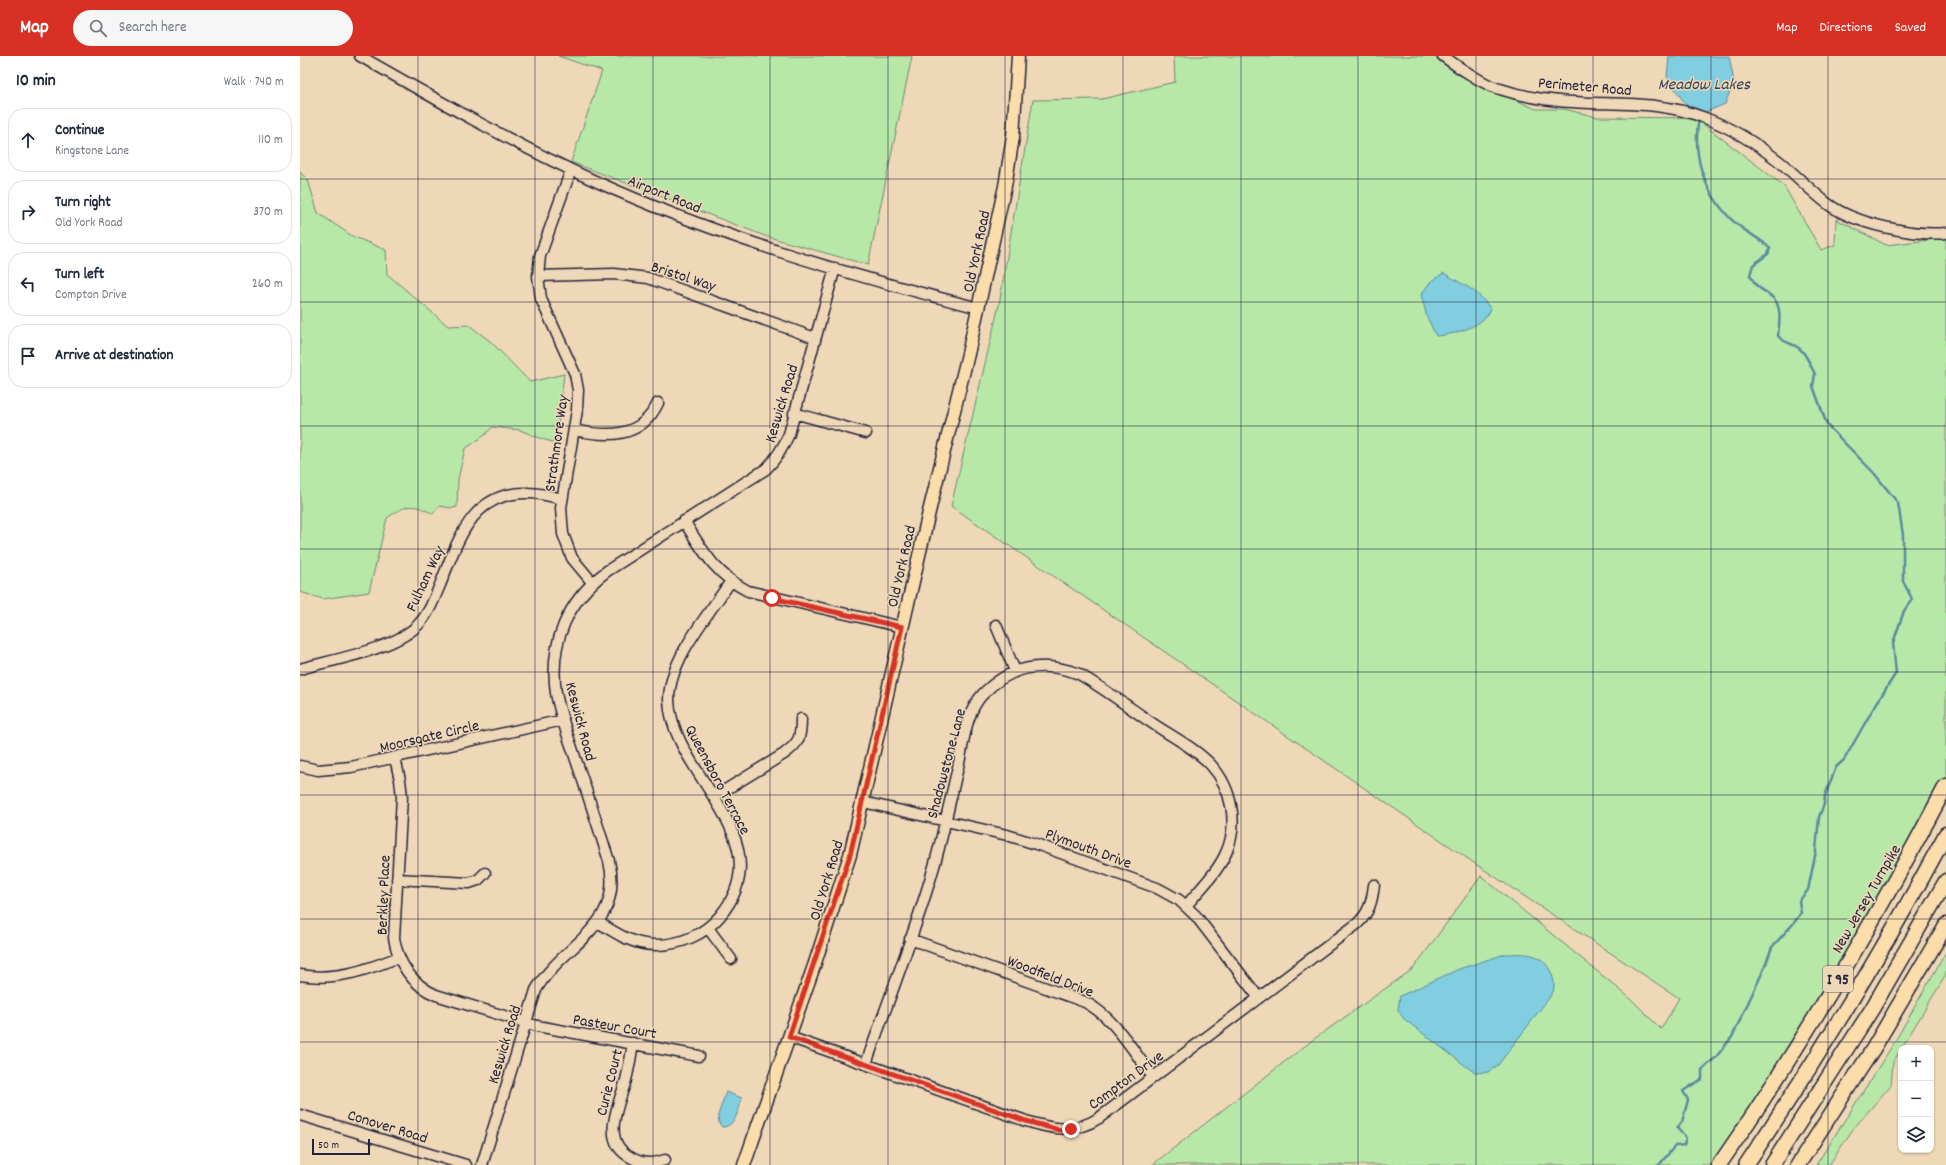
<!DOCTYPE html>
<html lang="en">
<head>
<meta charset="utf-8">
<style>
	body { margin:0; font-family:Dekko,sans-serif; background:#f6f6f7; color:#1f2937 }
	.controls { position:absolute; right:12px; bottom:12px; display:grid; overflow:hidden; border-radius:8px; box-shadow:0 1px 3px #0004 }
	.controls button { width:36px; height:36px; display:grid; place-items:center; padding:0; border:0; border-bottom:1px solid #e0e1e3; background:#fff; color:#1f2937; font:20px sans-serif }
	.scale { position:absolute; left:12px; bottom:10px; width:58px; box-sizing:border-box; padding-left:4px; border:2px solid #22223b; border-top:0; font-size:11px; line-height:14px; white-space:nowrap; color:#22223b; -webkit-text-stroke:3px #efd8b7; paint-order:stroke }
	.stop { position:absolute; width:12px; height:12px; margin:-9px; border:3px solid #d93025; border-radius:50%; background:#fff }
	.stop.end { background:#d93025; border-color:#fff; box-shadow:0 1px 4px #0008 }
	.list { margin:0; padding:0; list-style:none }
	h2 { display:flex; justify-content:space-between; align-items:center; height:52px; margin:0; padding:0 16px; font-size:17px }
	h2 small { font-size:13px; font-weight:400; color:#747a83 }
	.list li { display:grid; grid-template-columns:26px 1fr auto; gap:12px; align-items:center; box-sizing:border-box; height:64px; margin:0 8px 8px; padding:0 8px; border:1px solid #e0e1e3; border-radius:16px }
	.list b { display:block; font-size:15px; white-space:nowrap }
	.list p { margin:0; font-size:13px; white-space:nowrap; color:#747a83 }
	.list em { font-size:13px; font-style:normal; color:#747a83 }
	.icon { flex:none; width:22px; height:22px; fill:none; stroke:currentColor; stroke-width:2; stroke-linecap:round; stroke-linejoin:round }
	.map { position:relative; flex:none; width:1646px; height:1109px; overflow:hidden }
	header { display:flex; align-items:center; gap:24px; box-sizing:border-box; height:56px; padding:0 20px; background:#d93025; color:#fff }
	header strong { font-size:19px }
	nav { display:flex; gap:22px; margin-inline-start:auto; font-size:14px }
	.search { width:280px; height:36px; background:#f6f6f7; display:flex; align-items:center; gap:10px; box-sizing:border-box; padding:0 14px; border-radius:22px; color:#747a83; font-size:15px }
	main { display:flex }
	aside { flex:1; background:#fff }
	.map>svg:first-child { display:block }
</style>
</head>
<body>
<header>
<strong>Map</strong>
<div class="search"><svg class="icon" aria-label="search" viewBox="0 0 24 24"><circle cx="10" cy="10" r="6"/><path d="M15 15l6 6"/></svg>Search here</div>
<nav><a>Map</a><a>Directions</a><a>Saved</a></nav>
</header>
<main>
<aside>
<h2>10 min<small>Walk · 740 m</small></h2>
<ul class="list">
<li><svg class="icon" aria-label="ahead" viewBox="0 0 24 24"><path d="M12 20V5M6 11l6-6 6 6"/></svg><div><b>Continue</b><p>Kingstone Lane</p></div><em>110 m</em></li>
<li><svg class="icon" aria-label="right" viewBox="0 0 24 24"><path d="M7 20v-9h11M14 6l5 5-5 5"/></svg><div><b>Turn right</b><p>Old York Road</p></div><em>370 m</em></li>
<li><svg class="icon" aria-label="left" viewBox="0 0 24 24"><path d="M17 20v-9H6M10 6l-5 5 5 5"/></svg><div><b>Turn left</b><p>Compton Drive</p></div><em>260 m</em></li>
<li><svg class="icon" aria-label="arrive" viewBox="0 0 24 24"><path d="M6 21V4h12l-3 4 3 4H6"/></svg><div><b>Arrive at destination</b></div></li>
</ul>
</aside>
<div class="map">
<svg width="1646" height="1109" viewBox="0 0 1646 1109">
	<rect width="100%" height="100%" fill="#efd8b7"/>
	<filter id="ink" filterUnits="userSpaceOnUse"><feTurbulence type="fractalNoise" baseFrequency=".025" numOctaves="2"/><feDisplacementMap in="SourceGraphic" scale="8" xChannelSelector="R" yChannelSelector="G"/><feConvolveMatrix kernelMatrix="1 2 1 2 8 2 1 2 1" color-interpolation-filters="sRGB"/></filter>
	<g filter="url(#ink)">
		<path fill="#b7e8a8" stroke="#6c8572" d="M258 0H612L568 209 465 180 271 106 302 15Z
			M874 0H1133L1159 19 1236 53H1264L1297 61 1395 62 1484 130 1521 194 1535 189 1536 163 1586 189 1646 182V741L1425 1109H852L1014 983 1113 913 1181 820 1331 943 1361 973 1379 942 1180 811 651 450 699 249 733 44 802 43 875 26Z
			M0 116 8 124 18 157 52 180 86 194 87 218 148 270 169 269 191 286 230 326 264 318 256 387 242 383 220 374 192 371 185 379 165 393 158 423 157 451 152 452 139 450 133 458C112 446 106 449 87 462L69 536 23 543 0 536Z
			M1646 896V919L1593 1006 1591 1029 1553 1073 1529 1109H1516L1594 987Z"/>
		<path fill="#81cee0" stroke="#5b899e" d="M1369 0H1429L1434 26 1425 48 1406 56 1386 49 1367 21Z
			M1144 217C1166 231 1174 231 1191 253 1183 271 1153 279 1136 280L1127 261 1121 239 1131 225Z
			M1205 898C1216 898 1229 896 1239 902 1248 907 1255 921 1254 931 1254 935 1251 939 1249 942L1198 1009 1188 1016 1175 1017 1104 963 1098 954 1100 940 1159 913Z
			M426 1036 442 1042C439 1052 436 1071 422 1071L419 1067 418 1059Z"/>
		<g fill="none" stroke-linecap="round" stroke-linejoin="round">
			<path stroke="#5b899e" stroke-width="2.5" d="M1359 1109 1375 1090 1384 1089 1386 1082 1377 1072 1382 1066 1388 1044 1383 1035 1402 1023V1014L1416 1001 1432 981 1464 913 1472 891 1493 868 1501 857 1499 845 1508 834 1516 795 1519 761 1524 748 1525 740 1536 711 1544 704 1573 653 1596 617 1593 587 1604 555 1612 543 1603 525V479L1598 447 1574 417 1527 369 1513 330 1515 318C1511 311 1507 299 1500 293 1493 287 1485 288 1478 280 1479 268 1483 250 1472 241 1460 230 1459 236 1450 219L1453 209 1468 198 1470 192C1457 180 1439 173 1428 160 1403 133 1392 98 1399 62"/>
			<defs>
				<path id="minor" d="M60 0C137 44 214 88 295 125 418 181 549 219 679 252
					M1143 0C1155 9 1186 30 1200 33 1218 39 1240 43 1259 45 1308 50 1358 43 1405 62 1432 72 1457 88 1480 106 1496 119 1511 135 1528 148 1555 168 1613 180 1646 177
					M271 114 240 200 238 220 241 243 275 318 278 334 277 354 261 452 263 478 272 502 292 526
					M238 220 314 218 348 222 515 282
					M494 357 566 377
					M274 374C307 381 341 383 358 347
					M384 465C403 495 415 518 448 535L602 571
					M696 569 715 615
					M0 613C35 603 93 594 118 569 129 558 134 543 140 529 158 485 171 435 229 437 240 437 251 440 262 443
					M95 702 100 724 102 741 94 882C98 907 112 929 136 939L237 970 399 1000
					M0 710 18 714 51 711 263 664
					M414 741 484 698C499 687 501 682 501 663
					M563 746 707 779 736 788 857 832 879 844 896 860 959 942
					M97 823 169 827 178 824 185 817
					M298 866C317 878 333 889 356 889 380 889 404 879 420 860 485 783 371 718 369 644 369 603 409 558 431 525
					M408 872 431 903
					M610 883 785 946C815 962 833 995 853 1021
					M0 919C36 925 66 914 99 901
					M489 981 726 1065C752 1073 774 1078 799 1062L1057 868C1069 857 1072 846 1074 829
					M333 987C331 1000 329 1012 326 1024 319 1049 299 1086 332 1102 342 1108 354 1108 365 1104
					M566 1008C589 942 616 875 635 807 644 774 651 740 659 707 664 684 666 657 682 639 709 610 743 604 779 618 803 632 826 649 849 665 869 679 894 691 911 709 932 732 939 768 926 797 917 817 900 833 886 850
					M0 1059 166 1109
					M182 1109 236 934C262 887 325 872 309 805 298 770 287 736 275 701 268 680 260 659 256 637 249 587 267 545 307 515L466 413C477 402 483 392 489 378L535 212"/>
				<path id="major" d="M444 1109 514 910 550 799 629 456 668 298 705 130 713 81 718 0"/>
				<path id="highway" d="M1419 1109C1503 988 1577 861 1646 730
					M1446 1109C1518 1002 1585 892 1646 778
					M1472 1109 1572 953 1646 825
					M1498 1109 1573 993 1646 869"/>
			</defs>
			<use href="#minor" stroke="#22223b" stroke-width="13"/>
			<use href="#major" stroke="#22223b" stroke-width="15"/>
			<use href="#highway" stroke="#22223b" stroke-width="17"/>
			<use href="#minor" stroke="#efd8b7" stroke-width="10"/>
			<use href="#major" stroke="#fbddab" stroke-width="12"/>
			<use href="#highway" stroke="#fbddab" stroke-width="14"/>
		</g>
	</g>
	<g fill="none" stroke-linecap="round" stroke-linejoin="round" filter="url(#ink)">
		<path stroke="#d93025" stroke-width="5" d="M472 542 602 571 550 799 489 981 726 1065 759 1074 771 1073"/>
	</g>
	<path fill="none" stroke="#22223b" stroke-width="1" stroke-opacity="0.55" d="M118 0V1109M235 0V1109M353 0V1109M470 0V1109M588 0V1109M705 0V1109M823 0V1109M941 0V1109M1058 0V1109M1176 0V1109M1293 0V1109M1411 0V1109M1528 0V1109M0 123H1646M0 246H1646M0 370H1646M0 493H1646M0 616H1646M0 739H1646M0 863H1646M0 986H1646"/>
	<g text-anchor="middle" stroke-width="3" stroke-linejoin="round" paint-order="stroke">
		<rect fill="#efd8b7" stroke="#605960" stroke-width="1" x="1523" y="910" width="30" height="26" rx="3"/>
		<g font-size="15" font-weight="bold" fill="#22223b">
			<text x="1538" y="928">I 95</text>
		</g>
		<g font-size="16" fill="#22223b" stroke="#efd8b7">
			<text transform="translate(1285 29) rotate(5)" y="6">Perimeter Road</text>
			<text transform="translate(365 137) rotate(22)" y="6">Airport Road</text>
			<text transform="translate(675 195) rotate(-78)" y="6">Old York Road</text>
			<text transform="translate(384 219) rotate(18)" y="6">Bristol Way</text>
			<text transform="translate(480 347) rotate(-73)" y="6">Keswick Road</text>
			<text transform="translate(255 387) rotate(-82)" y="6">Strathmore Way</text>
			<text transform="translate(600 510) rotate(-77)" y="6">Old York Road</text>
			<text transform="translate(124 522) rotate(-65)" y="6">Fulham Way</text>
			<text transform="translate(282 665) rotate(75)" y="6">Keswick Road</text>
			<text transform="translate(129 679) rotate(-13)" y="6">Moorsgate Circle</text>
			<text transform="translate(645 707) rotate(-75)" y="6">Shadowstone Lane</text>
			<text transform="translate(419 723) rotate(62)" y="6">Queensboro Terrace</text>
			<text transform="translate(789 791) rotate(20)" y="6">Plymouth Drive</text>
			<text transform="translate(525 824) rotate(-73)" y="6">Old York Road</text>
			<text transform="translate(82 839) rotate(-88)" y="6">Berkley Place</text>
			<text transform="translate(1565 842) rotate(-60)" y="6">New Jersey Turnpike</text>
			<text transform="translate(751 919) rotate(21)" y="6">Woodfield Drive</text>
			<text transform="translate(315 969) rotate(10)" y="6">Pasteur Court</text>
			<text transform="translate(203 988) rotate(-73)" y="6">Keswick Road</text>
			<text transform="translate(825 1023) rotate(-36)" y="6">Compton Drive</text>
			<text transform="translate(308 1026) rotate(-76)" y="6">Curie Court</text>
			<text transform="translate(88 1069) rotate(17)" y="6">Conover Road</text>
		</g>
		<g font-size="17" font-style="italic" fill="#35445c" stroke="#efd8b7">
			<text x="1404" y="33">Meadow Lakes</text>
		</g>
	</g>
</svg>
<div class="controls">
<button>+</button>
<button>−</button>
<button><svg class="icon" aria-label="layers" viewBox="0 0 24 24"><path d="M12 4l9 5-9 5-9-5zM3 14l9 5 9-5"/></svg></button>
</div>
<div class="scale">50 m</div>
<div class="stop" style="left:472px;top:542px"></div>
<div class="stop end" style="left:771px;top:1073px"></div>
</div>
</main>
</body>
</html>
